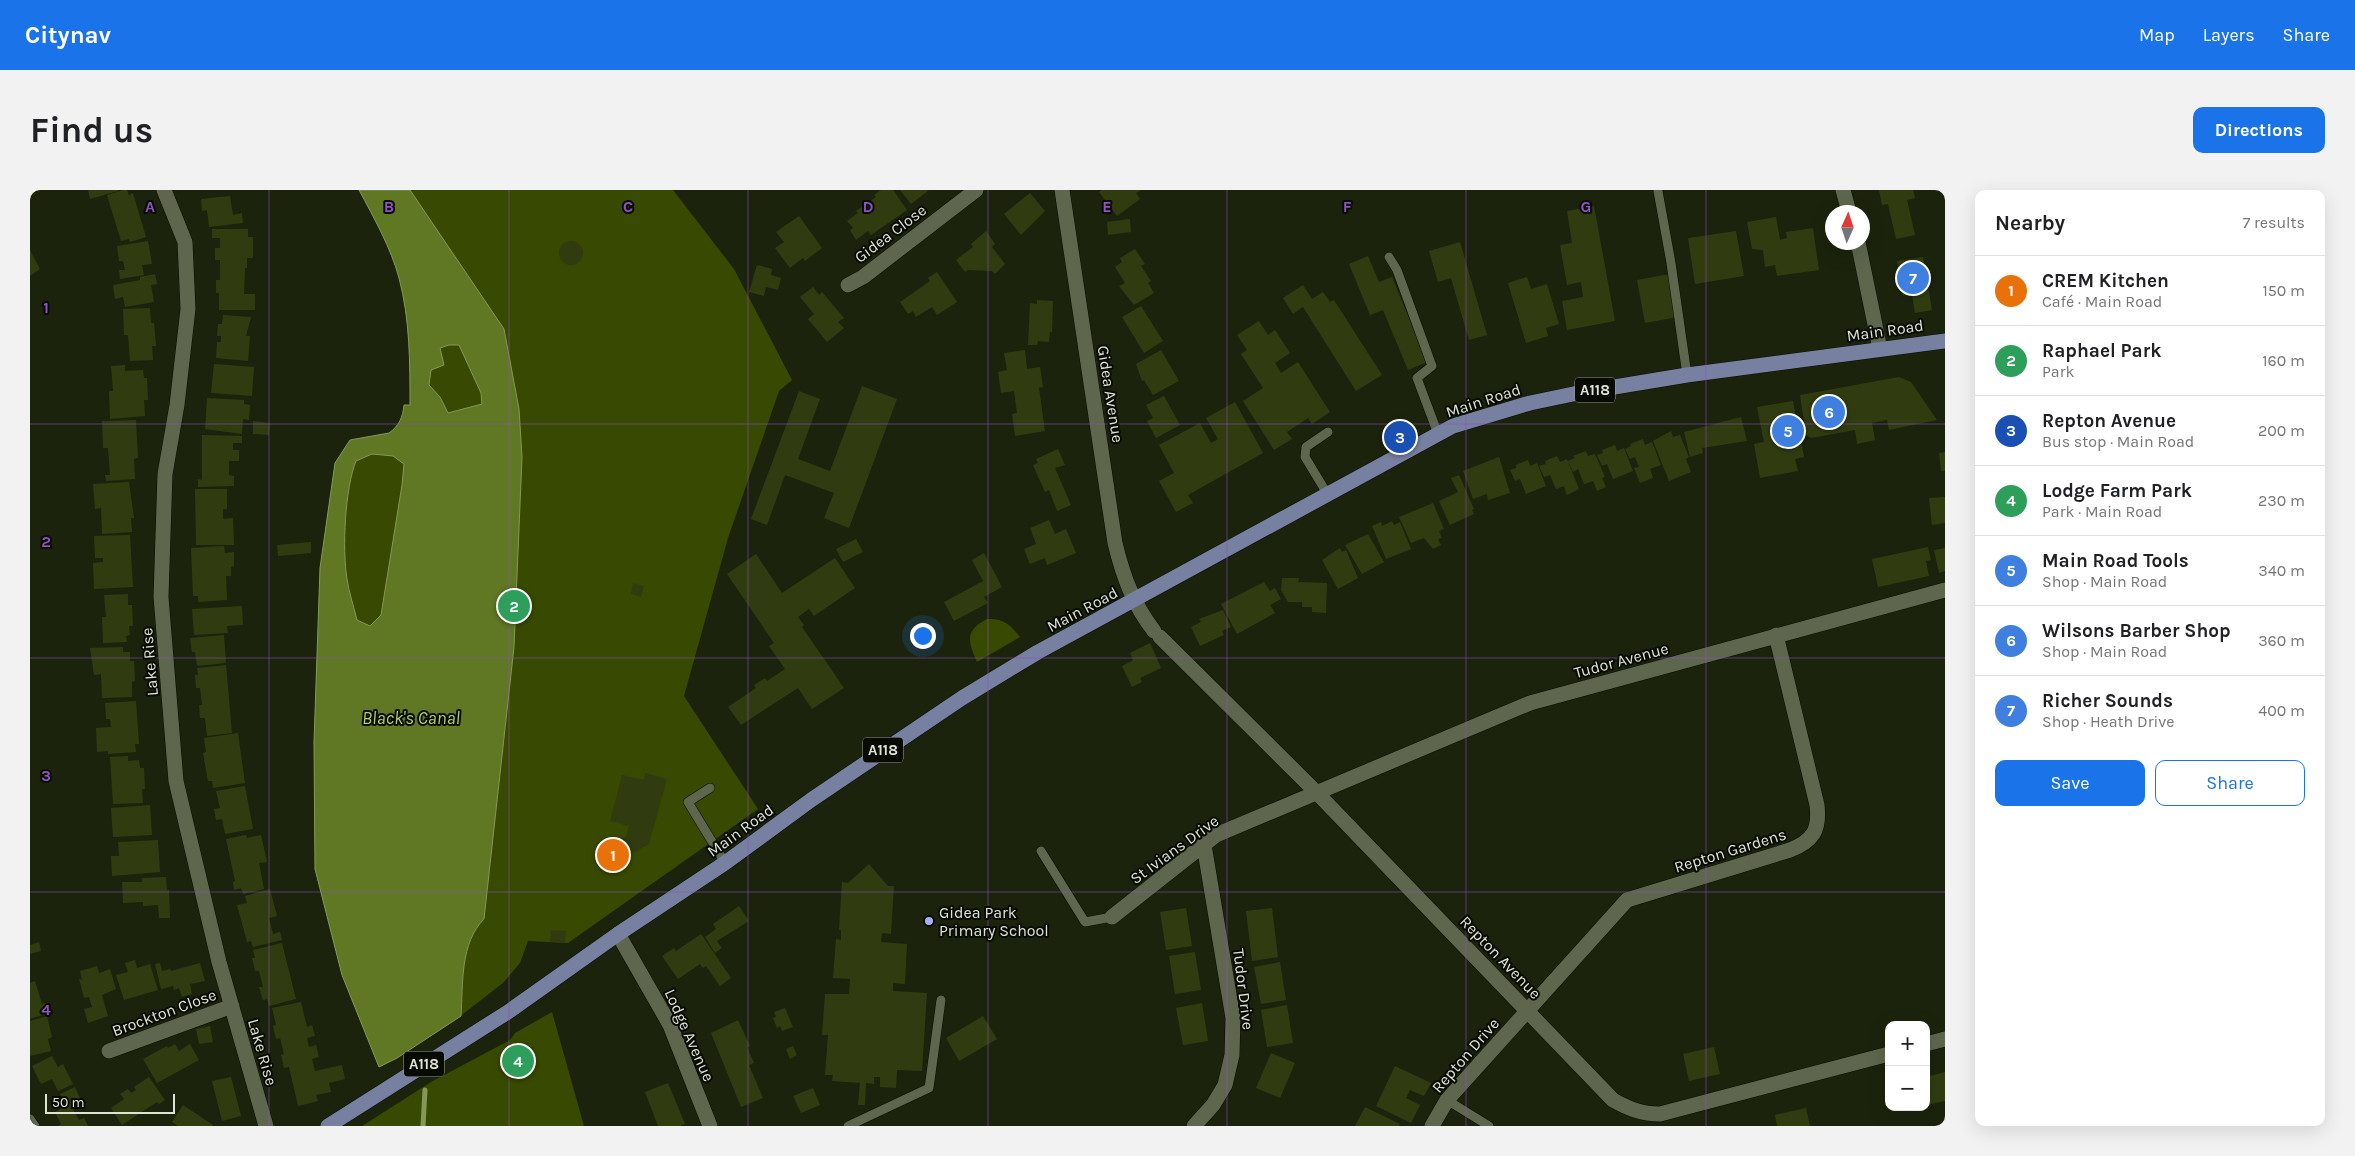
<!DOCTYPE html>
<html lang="en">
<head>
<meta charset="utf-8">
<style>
	body { margin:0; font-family:Karla,sans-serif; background:#f2f2f2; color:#202124 }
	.controls { position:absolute; right:15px; bottom:15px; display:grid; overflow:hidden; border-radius:10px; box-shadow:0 5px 20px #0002 }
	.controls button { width:45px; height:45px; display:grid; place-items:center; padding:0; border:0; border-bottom:1px solid #e0e0e0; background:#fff; color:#202124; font:25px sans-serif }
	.compass { position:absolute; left:1795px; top:15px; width:45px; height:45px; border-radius:50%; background:#fff; box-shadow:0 5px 20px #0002; rotate:3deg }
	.scale { position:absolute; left:15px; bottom:12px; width:130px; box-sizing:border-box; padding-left:5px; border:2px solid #dee4d5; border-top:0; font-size:14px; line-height:18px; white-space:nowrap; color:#dee4d5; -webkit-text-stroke:4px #080b03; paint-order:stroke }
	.you { position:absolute; left:892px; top:445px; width:18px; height:18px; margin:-12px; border:4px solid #fff; border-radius:50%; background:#1a73e8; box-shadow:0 0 0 8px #1a73e833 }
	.badge { display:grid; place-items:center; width:32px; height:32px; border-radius:50%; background:#1a73e8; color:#fff; font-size:16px; font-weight:700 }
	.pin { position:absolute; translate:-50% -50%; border:2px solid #fff; box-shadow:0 1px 5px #0006 }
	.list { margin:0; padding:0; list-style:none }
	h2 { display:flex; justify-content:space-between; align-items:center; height:65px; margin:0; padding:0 20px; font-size:21px }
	h2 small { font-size:16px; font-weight:400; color:#757577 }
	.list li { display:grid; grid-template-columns:32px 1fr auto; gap:15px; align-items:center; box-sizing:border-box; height:70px; padding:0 20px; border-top:1px solid #e0e0e0 }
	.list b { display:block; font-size:19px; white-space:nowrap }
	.list p { margin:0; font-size:16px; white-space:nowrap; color:#757577 }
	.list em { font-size:16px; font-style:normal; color:#757577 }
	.actions { display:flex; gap:10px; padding:15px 20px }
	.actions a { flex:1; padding:11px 0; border:1px solid #1a73e8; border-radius:10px; text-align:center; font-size:18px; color:#1a73e8 }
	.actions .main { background:#1a73e8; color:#fff }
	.map { position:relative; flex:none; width:1915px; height:936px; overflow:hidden; border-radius:10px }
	header { display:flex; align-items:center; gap:30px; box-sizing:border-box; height:70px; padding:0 25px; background:#1a73e8; color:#fff }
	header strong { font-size:24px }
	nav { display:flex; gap:28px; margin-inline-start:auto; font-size:18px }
	.intro { display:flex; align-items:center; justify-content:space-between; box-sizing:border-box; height:120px; padding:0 30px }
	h1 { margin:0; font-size:35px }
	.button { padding:12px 22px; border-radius:10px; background:#1a73e8; color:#fff; font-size:18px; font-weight:700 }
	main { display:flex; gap:30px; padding:0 30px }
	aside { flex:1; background:#fff; border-radius:10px; box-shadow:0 5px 20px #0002 }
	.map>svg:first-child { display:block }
</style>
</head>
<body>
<header>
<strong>Citynav</strong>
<nav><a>Map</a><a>Layers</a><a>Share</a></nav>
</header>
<div class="intro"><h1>Find us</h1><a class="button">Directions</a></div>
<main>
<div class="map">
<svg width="1915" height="936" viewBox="0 0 1915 936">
	<rect width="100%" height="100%" fill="#1c230c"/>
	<path fill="#384901" d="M329 0H643L704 79 762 190 749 201 698 348 654 506 728 619 538 753 498 751 490 773 473 793 424 831 367 868 349 877 312 785 285 679 284 552 290 378 305 273 320 250 359 243C369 236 372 227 374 215H380C380 173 380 129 369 88 361 58 344 28 329 0Z
		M957 429C973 428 980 434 990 447L947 472C938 451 934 441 957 429Z
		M522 822 554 936H332L401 892 480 850 485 843Z"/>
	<path fill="#607823" stroke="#869858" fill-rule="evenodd" d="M329 0H380L474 139 489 219 492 267 484 457 454 729C430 753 433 794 431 826L367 868 349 877 312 785 285 679 284 552 290 378 305 273 320 250 359 243C369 236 373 227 374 215H380C380 173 380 129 369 88 361 58 344 28 329 0ZM419 155H429L451 203 452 214 418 223 410 207 399 195 401 180 414 175 410 158ZM342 264 363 266 374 274 372 295 351 425 340 436 327 430C324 417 319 403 317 389 312 359 315 298 326 271Z"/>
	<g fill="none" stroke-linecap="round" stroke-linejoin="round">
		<path stroke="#869858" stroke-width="5" d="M393 936 395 900"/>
	</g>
	<path fill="#303c10" d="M58 0H88V1L60 9Z
		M93 0H97L99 5 103 3 116 47 100 52 99 49 91 51 77 5Z
		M851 0H863L877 20 841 45 838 41 826 50 820 40 823 38 817 31 828 23 826 21 846 7 844 5Z
		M870 0H899L881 14Z
		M1072 0H1111L1106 3 1110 9 1087 26 1069 2Z
		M1849 0H1883L1885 8 1877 10 1885 45 1866 49 1858 14 1852 15Z
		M1000 3 1015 21 991 45 974 24Z
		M200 6 203 25 212 23 213 33 179 37 177 20 172 21 171 9Z
		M1564 16 1585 131 1537 140 1532 111 1553 107 1551 92 1537 95 1530 55 1542 53 1537 21Z
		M769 26 792 58 775 71 773 68 760 78 745 58 754 52 746 42Z
		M1746 27 1750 50 1757 48 1756 42 1783 38 1789 80 1747 86 1745 75 1735 77 1733 60 1722 59 1717 32Z
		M1100 29 1101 42 1078 45 1077 32Z
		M182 39H218V47H223V68H217V78H215L214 104H225V120H189V103H186V90H190V70H185V58H190V48H182Z
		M956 41 965 54 962 57 975 74 965 84 962 81 938 80 935 82 926 70 943 57 941 54Z
		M1706 41 1714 86 1665 94 1658 48Z
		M529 63a12 12 0 1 1 24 0a12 12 0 1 1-24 0Z
		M118 51 122 74 112 75 114 85 90 89 89 80H95L93 71H89L87 56Z
		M1430 52 1457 145 1439 150 1421 88 1408 92 1399 61Z
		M1105 59 1115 74 1111 76 1121 91 1118 93 1124 103 1104 115 1089 96 1095 93 1085 77 1092 72 1090 68Z
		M0 60 10 79 0 86Z
		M1338 66 1349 92 1362 87 1397 172 1378 180 1353 120 1340 125 1319 74Z
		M1893 67 1902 120 1885 123 1882 105 1873 106 1867 71Z
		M727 75 742 79 741 85 751 88 748 100 736 97 734 106 719 102Z
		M907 82 927 112 907 125 902 117 886 127 883 121 878 124 870 112 900 91 898 88Z
		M125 84 127 94 121 95 124 112 95 117 93 107 85 109 83 95 110 90V87Z
		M1640 84 1648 127 1615 133 1607 90Z
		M1497 87 1501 99 1517 94 1529 134 1516 138 1518 146 1496 153 1478 93Z
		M1273 95 1282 109 1293 102 1300 112 1304 110 1352 185 1326 201 1273 117 1263 124 1253 108Z
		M783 97 789 105 792 102 814 128 808 132 814 138 797 152 778 129 784 124 770 107Z
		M1007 110 1023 111 1022 142H1020L1019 152 1008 151 1007 155H998L1000 113 1007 114Z
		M1111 116 1133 151 1114 163 1092 127Z
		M120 118 121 133H124L126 156H122L123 170 100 171 98 145H94L93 119Z
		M193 125 221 127 216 146H220L218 171 186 168 187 152H191V146H187L188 134H192Z
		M1229 131 1238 145 1245 140 1260 163 1245 173 1251 183 1268 172 1300 222 1282 234 1278 228 1257 242 1262 249 1244 260 1213 211 1233 198 1211 164 1217 160 1207 145Z
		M995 160 997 179 1010 177 1013 197 1009 198 1015 241 985 246 982 224 987 223 984 201 971 203 968 182 977 180 974 163Z
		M1131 160 1149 191 1123 205 1114 190 1112 191 1106 174Z
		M184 174 224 177 222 206 181 203Z
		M95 175V181L113 180 114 188H117L118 210H114L115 226 80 229 79 201H83L81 176Z
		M1869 187 1881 192 1907 230 1859 240 1857 230 1842 233 1845 250 1827 254 1825 240 1781 248 1776 245 1770 205Z
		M832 196 867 209 819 338 794 328 804 303 755 285 737 335 721 329 769 201 790 209 768 269 800 281Z
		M1134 206 1150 235 1126 248 1117 231 1123 228 1116 215Z
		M177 208 214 210V214L220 215 219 230 213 229 212 244 175 239Z
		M1763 211 1774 267 1765 269 1768 281 1730 288 1724 254 1734 252 1727 217Z
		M1205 212 1233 263 1158 305 1163 313 1146 322 1129 291 1144 283 1129 255 1170 233 1181 253 1188 249 1176 228Z
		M1711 227 1717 251 1672 258 1673 263 1660 267 1654 242Z
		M106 230 108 268 104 269 105 289 76 291 75 285H80L78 258H73L72 231Z
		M223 231 240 233 239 245 223 244Z
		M1641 241 1643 247 1650 245 1659 267 1656 269 1661 282 1639 291 1623 251Z
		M172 245 212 246V253H203V260H209V271H199V285L204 286V296L168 297V289L172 290Z
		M1613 249 1615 255 1622 252 1631 275 1620 279 1623 288 1610 293 1604 278 1609 277 1605 267 1600 269 1595 259 1601 256 1600 254Z
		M1585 255 1587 261 1594 258 1603 281 1583 289 1577 274 1572 276 1567 265 1573 263 1572 260Z
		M1028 259 1035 275 1025 278 1041 315 1027 321 1019 300 1015 302 1003 275 1008 273 1006 269Z
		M1556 261 1558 266 1565 264 1575 287 1572 288 1576 297 1567 301 1563 291 1554 294 1548 279 1543 282 1538 271 1545 268 1543 266Z
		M1915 262V281H1911L1909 263Z
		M1527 266 1530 272 1537 269 1549 299 1537 305 1534 296 1526 299 1520 285 1514 287 1509 276 1516 274 1515 271Z
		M1469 267 1480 303 1458 310 1457 304 1443 309 1433 281Z
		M1498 270 1500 276 1507 273 1516 296 1496 304 1490 289 1485 291 1480 280 1486 278V275Z
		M1429 285 1444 319 1442 320 1444 324 1420 335 1409 311 1428 302 1421 288Z
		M99 292 104 328H101L102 342 72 344 71 318 65 319 63 294Z
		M165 299H197V319H193V329L203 328 204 355H166Z
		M1915 307V333L1902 335 1899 308Z
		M1403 313 1414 339 1409 341 1412 348 1408 349 1411 355 1403 359 1394 348 1381 353 1369 327Z
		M1019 330 1025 344 1036 339 1046 363 1017 375 1015 368 1000 374 994 359 1006 354 1000 338Z
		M1362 331 1364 335 1370 332 1381 359 1356 369 1342 336 1351 332 1352 336Z
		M1338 344 1354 372 1332 384 1315 355Z
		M100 345 103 397 64 399 63 373 73 372V368H65L64 346Z
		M826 349 833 362 813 372 806 359Z
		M281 352V363L248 366 247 355Z
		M194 356 195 363 204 362V376L201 377V386H196L197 410 168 412V406H163L161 358Z
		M1898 357 1901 370 1896 371 1899 386 1848 397 1842 369Z
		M1310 358 1312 362 1316 360 1328 388 1308 399 1292 370Z
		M1915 358V381L1909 383 1904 360Z
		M954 363 972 397 954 407 958 413 924 431 914 412 953 391 942 370Z
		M726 364 752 403 805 368 825 398 784 426 779 419 768 427 774 435 772 437 814 498 782 519 768 498 711 535 698 517 726 498 724 495 735 488 737 491 755 479 739 456 744 453 697 384Z
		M1252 388H1269L1268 392 1297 393 1296 423 1282 422V417H1272V412H1258L1251 400Z
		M1234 392 1240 401 1245 398 1251 409 1240 415 1245 423 1207 444 1191 414Z
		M603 393 614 396 611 407 601 404Z
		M98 404V415H102L103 436H99L100 445 96 446 97 452 73 453 72 427H76L74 405Z
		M212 416 213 435 197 436 198 443 164 445 162 419Z
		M1193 420 1201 437 1192 441 1194 445 1170 456 1161 437 1171 432 1169 429Z
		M194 445 196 473 167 476 165 462H162L160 448Z
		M1120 453 1131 478 1110 488 1112 492 1102 497 1092 476 1103 470 1100 463Z
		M93 457V462H100V471H104L105 491 102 492V507L72 508 71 484 64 485 60 458Z
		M196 475 202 543 177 546 175 528H170L169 515H172L170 498H166L165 485H168L167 478Z
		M106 511 109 554H105L106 562 78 564V561L67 562 66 538 81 537 80 529H76L75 513Z
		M208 543 215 593 183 598 182 591H178L173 563 176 562 174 548Z
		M98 566V571L109 570 110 578H114L115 599H112L113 613 83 614 80 567Z
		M615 583 637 589 619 654 598 666 600 669 589 675 588 674 584 676 582 674 577 677 569 667 568 660H574L596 646 599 636 580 631 592 585 614 590Z
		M215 596 223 639 195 644 192 629 186 630 184 619 190 618 186 601Z
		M120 615 122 645 83 647 81 618Z
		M216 645 217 648 231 645 237 672 229 673 234 699 213 704 211 698 204 700 203 692 205 691 196 649Z
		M128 650 130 682 82 686 81 666H89L88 652Z
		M839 674 858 696H864L861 744 852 743 851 752 877 754 875 794 863 793V801L897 803 892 881 867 880 866 898 850 897V887H844V894L836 893 835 915H828L830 893 802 891 803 885H795L798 845H792L795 804H819L820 789 803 788 806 749 811 750V740H809L812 692 818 693Z
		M136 687 137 700H139L140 728H129L128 715 113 716V712L93 713 92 692H112V688Z
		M240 699 247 726 239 728 243 744 250 742 252 750 223 757 221 751 217 752 207 715 217 713 215 706Z
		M709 716 719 731 687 751 692 758 685 763 675 747 686 739 683 734Z
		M1156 718 1162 756 1136 760 1130 722Z
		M1242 718 1248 767 1222 771 1216 721Z
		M521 740 536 741 535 753 520 752Z
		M671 744 701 788 690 796 676 776 673 778 670 774 648 789 632 766 644 758 646 761Z
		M9 752 11 761 0 764V755Z
		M252 753 266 809 239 816 237 809 233 810 229 797H233L229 781H225L222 768H225L223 760Z
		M1165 762 1171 800 1145 804 1139 766Z
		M105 770 107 778 120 774 128 800 94 810 86 785 98 782 95 773Z
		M1250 772 1256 810 1231 814 1224 777Z
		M130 773 132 781 140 779 141 781 170 773 175 791 160 794 162 804 152 807 149 798 144 800 143 796 131 799 125 774Z
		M67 776 69 783 80 779 86 799 72 805 78 826 58 833 54 819 62 817 59 807 54 808 49 789 52 790 50 781Z
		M5 791 12 814 16 813 19 823 0 829V793Z
		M271 812 277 837 282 835 285 846 277 848 279 857 286 855 289 867 282 869 285 881 312 875 315 889 299 893 301 902 286 905 288 911 268 916 259 877 254 878 251 865 254 864 250 848 246 849 243 836 246 835 242 818Z
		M1172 813 1178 851 1153 855 1146 818Z
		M1257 815 1263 853 1237 857 1231 820Z
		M755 818 763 837 752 841 750 836 747 838 743 828 746 827 744 822Z
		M17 826 22 847 18 849 21 861 0 866V831Z
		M953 826 967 849 929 871 916 848Z
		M708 830 720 856 717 857 724 873 719 875 733 908 711 917 681 843Z
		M180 836 183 852 169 854 166 839Z
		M145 854 149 861 160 854 169 870 127 893 113 869 137 856 138 858Z
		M763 856 767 865 760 869 756 859Z
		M1684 857 1690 884 1659 891 1653 864Z
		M1241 863 1265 873 1250 908 1226 898Z
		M22 866 28 877 33 874 43 894 28 901 22 889 11 894 2 876Z
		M1365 876 1401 893 1394 906 1380 900 1376 908 1390 915 1381 933 1346 916Z
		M1915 882V911L1896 915V887Z
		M119 887 135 910 129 914 127 912 92 935 81 918 94 909 90 904 98 899 101 903 106 900 104 897Z
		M201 887 211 926 192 931 182 891Z
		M638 893 655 934 650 936H628L615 902Z
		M45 897 51 911 41 916 49 930 54 928 58 936H28L31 934 25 922 36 916 30 904Z
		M783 898 790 915 771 923 763 906Z
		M153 915 183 935 182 936H148L142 932Z
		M1335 917 1370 934 1369 936H1325Z
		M1776 918 1780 936H1747L1745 925Z"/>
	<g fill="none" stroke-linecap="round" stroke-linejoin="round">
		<defs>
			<path id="service" d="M1628 1 1641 73 1657 185
				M1359 67 1367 80 1402 176 1387 188 1408 244
				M1298 305 1275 267 1276 257 1298 242
				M680 598 658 612 695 673
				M1011 661 1055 732 1082 727
				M1417 910 1459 936
				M0 929 5 936
				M818 936 899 898 911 810"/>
			<path id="minor" d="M134 0 155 52 158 119 147 215 135 284 131 407 146 591 189 772 236 936
				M1032 0 1085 353C1093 386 1103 414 1124 441
				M1813 0 1819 22
				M1828 52 1850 159
				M818 95 833 87 946 0
				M1130 447 1287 603 1583 910C1599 919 1612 924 1630 924L1859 864
				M1082 727 1186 645 1500 513 1915 400
				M588 744 640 835 680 936
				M1896 854 1915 849
				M79 861 202 816
				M1164 936 1183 915 1195 895 1202 865 1203 828 1174 655
				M1402 936 1417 910 1597 710 1760 660C1783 651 1790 640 1787 615L1746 445"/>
			<path id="primary" d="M298 936 478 822 588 744 695 673 781 610 932 508 1008 462 1423 236 1500 213 1548 203 1657 185 1915 151"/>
		</defs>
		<use href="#service" stroke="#070c00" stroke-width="10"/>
		<use href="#minor" stroke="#070c00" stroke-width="16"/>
		<use href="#primary" stroke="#070c00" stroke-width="16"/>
		<use href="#service" stroke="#5e674d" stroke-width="9"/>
		<use href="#minor" stroke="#5e674d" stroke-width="15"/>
		<use href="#primary" stroke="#7780a0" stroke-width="15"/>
	</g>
	<path fill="none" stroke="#8f51c3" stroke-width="1" stroke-opacity="0.55" d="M239 0V936M479 0V936M718 0V936M958 0V936M1197 0V936M1436 0V936M1676 0V936M0 234H1915M0 468H1915M0 702H1915"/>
	<circle fill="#a6b1fc" stroke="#080b03" stroke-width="2" cx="899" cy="731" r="5"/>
	<g text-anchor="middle" stroke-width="4" stroke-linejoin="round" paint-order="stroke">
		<g fill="#080b03" stroke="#9ea396" stroke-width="1">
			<rect x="1545" y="187.5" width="40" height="25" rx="4"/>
			<rect x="833" y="547.5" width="40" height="25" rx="4"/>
			<rect x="374" y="861.5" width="40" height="25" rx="4"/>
		</g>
		<g font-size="15" font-weight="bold" fill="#dee4d5">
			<text x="1565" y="205">A118</text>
			<text x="853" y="565">A118</text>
			<text x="394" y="879">A118</text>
		</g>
		<g font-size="16" fill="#dee4d5" stroke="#080b03">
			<text transform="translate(860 43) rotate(-37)" y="6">Gidea Close</text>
			<text transform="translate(1855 140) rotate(-8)" y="6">Main Road</text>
			<text transform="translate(1081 204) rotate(81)" y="6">Gidea Avenue</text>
			<text transform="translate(1453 210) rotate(-18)" y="6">Main Road</text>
			<text transform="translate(1052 419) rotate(-28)" y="6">Main Road</text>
			<text transform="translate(1591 470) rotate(-15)" y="6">Tudor Avenue</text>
			<text transform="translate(119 472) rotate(-95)" y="6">Lake Rise</text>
			<text transform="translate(710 640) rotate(-36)" y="6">Main Road</text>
			<text transform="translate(1144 659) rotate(-36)" y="6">St Ivians Drive</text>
			<text transform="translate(1700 660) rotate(-17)" y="6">Repton Gardens</text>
			<text transform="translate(1471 767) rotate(46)" y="6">Repton Avenue</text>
			<text transform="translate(1214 799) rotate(83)" y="6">Tudor Drive</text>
			<text transform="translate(134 822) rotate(-20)" y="6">Brockton Close</text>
			<text transform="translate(660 845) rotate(66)" y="6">Lodge Avenue</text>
			<text transform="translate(233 862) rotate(74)" y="6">Lake Rise</text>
			<text transform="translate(1435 865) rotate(-49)" y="6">Repton Drive</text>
		</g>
		<g font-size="16" fill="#dee4d5" stroke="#080b03" text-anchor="start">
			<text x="909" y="728">Gidea Park<tspan x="909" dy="18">Primary School</tspan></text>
		</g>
		<g font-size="18" font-style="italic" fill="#afd262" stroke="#080b03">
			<text x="381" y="534">Black's Canal</text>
		</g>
	</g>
	<g font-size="16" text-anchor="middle" font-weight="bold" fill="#8f51c3" stroke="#080b03" stroke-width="4" stroke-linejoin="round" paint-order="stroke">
		<text x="120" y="22">A</text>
		<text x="359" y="22">B</text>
		<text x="598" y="22">C</text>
		<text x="838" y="22">D</text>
		<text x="1077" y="22">E</text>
		<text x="1317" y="22">F</text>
		<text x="1556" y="22">G</text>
		<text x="16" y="123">1</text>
		<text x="16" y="357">2</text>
		<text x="16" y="591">3</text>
		<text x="16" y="825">4</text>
	</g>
</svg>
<div class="controls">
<button>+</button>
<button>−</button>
</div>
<svg class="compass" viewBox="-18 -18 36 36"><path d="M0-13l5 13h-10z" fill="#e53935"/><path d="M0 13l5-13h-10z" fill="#757577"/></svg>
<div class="scale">50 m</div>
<div class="you"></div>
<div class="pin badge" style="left:583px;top:665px;background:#e8710a">1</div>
<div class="pin badge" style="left:484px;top:416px;background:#2e9e5b">2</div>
<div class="pin badge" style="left:1370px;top:247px;background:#1a4fb4">3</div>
<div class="pin badge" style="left:488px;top:871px;background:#2e9e5b">4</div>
<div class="pin badge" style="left:1758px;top:241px;background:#3f7fe0">5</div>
<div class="pin badge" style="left:1799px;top:222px;background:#3f7fe0">6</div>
<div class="pin badge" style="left:1883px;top:88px;background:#3f7fe0">7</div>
</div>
<aside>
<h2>Nearby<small>7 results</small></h2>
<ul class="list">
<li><span class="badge" style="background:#e8710a">1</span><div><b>CREM Kitchen</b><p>Café · Main Road</p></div><em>150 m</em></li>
<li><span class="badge" style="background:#2e9e5b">2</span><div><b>Raphael Park</b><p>Park</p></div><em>160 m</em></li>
<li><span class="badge" style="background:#1a4fb4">3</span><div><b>Repton Avenue</b><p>Bus stop · Main Road</p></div><em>200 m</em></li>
<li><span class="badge" style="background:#2e9e5b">4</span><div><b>Lodge Farm Park</b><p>Park · Main Road</p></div><em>230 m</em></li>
<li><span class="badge" style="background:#3f7fe0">5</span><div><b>Main Road Tools</b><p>Shop · Main Road</p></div><em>340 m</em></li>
<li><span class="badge" style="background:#3f7fe0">6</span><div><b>Wilsons Barber Shop</b><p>Shop · Main Road</p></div><em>360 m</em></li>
<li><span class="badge" style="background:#3f7fe0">7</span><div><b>Richer Sounds</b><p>Shop · Heath Drive</p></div><em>400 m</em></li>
</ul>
<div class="actions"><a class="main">Save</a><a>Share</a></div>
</aside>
</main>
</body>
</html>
